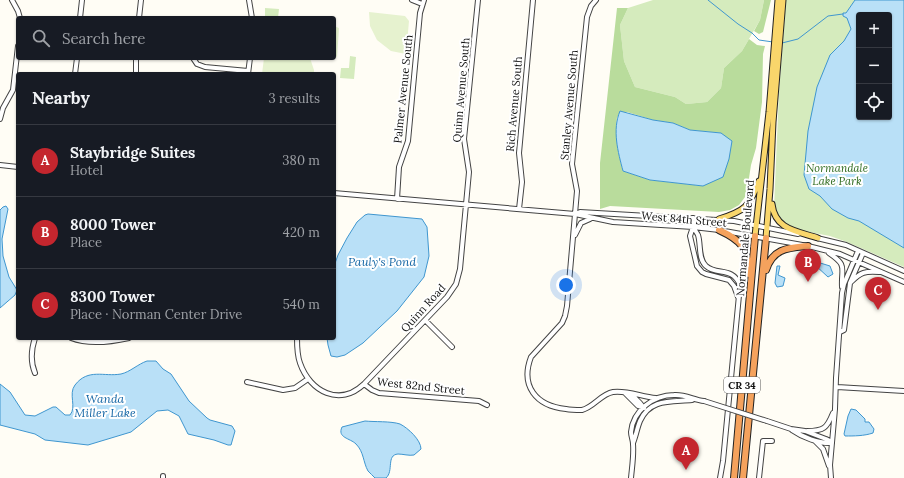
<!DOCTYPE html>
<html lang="en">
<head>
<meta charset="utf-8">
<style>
	body { margin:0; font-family:Lora,serif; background:#20242c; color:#f1f3f6 }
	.controls { position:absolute; right:12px; top:12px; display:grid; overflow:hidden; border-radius:4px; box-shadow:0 1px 3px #0004 }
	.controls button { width:36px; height:36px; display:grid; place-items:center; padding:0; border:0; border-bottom:1px solid #363941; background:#171b24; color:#f1f3f6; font:20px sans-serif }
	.you { position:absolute; left:566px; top:285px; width:14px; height:14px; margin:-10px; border:3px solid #fff; border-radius:50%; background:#1a73e8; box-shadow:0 0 0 6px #1a73e833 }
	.badge { display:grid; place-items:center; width:26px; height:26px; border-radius:50%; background:#c4262e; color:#fff; font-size:13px; font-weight:700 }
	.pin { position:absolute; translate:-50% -33px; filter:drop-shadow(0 1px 2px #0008) }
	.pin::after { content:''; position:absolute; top:21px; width:14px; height:12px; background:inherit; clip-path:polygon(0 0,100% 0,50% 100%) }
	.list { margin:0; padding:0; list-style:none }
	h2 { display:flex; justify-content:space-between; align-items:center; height:52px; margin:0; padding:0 16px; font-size:17px }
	h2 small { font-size:13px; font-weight:400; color:#9ea1a6 }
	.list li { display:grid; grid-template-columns:26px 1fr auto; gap:12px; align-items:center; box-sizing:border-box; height:72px; padding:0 16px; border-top:1px solid #363941 }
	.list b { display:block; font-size:15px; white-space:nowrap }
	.list p { margin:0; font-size:13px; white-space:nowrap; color:#9ea1a6 }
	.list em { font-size:13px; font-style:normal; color:#9ea1a6 }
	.icon { flex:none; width:22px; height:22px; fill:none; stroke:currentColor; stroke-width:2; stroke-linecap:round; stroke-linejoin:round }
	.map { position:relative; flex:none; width:904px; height:478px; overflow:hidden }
	.search { position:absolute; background:#171b24; box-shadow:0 1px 3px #0004; left:16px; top:16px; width:320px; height:44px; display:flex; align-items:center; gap:10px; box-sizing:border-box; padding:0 14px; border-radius:4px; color:#9ea1a6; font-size:15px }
	.panel { position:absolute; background:#171b24; box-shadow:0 1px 3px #0004; left:16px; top:72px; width:320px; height:268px; border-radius:4px }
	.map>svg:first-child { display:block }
</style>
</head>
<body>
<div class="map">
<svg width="904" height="478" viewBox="0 0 904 478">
	<rect width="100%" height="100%" fill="#fffdf5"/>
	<path fill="#d5ebbd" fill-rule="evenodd" d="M653 0H764L760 20 742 51 724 68 721 88 707 102 686 104 675 97 635 87 624 61 620 25 628 8Z
		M786 0H904V267L847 242 830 236 793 229 782 223 774 208 779 91ZM859 15H889V117H859Z
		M265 8 279 9 278 18H265Z
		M350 56 356 57 354 79 340 78 341 68H349Z"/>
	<path fill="#b9dc9c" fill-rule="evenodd" d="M764 0H771L763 32 759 34 754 31 760 20Z
		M617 8H628L620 25 624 61 635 87 675 97 686 104 707 102 721 88 724 68 742 51 749 39 757 45 765 46 763 54 762 102 756 148 751 165 747 191 745 197 739 205 730 210 719 212 610 206 600 209V163ZM627 112 653 120 673 123 690 130 721 133 703 186 650 180 623 171C618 153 615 136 617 117Z"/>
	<path fill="#e6f2cf" d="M369 12 405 16 409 21 406 54 391 51 377 40 370 26Z
		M334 26 339 28V30L337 56 334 59 325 58H334Z
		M264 58H310L314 70V74H262Z"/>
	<path fill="#b9e0f7" stroke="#3f96cf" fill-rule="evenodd" d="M855 0H904V248L859 221 848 218 832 209 820 196 809 189 804 175 808 131 817 87 830 55 844 41 851 29 847 18 843 16V13H846ZM859 15H889V117H859Z
		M620 111 653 120 673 123 690 130 721 133 732 141 729 159 723 177 703 186 650 180 623 171C618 152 612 130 620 111Z
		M6 206 8 209 2 239 3 256 9 277 17 290 15 295 0 308V210L3 207Z
		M368 214 422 219 427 227 429 256 424 277 397 311 363 343 345 355 337 357 331 356 328 345 327 338H334V266L338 255 347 238 357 222 365 215Z
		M817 262 830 266 833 274 828 277 815 265Z
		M777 266H780L778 275 785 278 783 286 777 287 775 283Z
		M147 361H156L163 369 171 374 189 401 207 418 210 420 232 426 235 431 231 445H228L214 440 188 434 179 416 168 410 157 411 131 432 88 445 45 440 35 434 0 425V384L10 392 25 415 35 416 53 407H56L65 415H70C77 407 68 394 75 385 88 368 104 377 121 374 130 372 138 364 147 361Z
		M851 409 856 410 865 419V422H869L874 429 873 433C864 436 854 436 845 436L844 434 848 416Z
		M365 421C374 422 391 421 400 424 408 428 421 440 421 449L414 455C409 456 403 454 398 454 386 455 394 471 386 478H375C373 476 370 473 368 471 363 462 364 452 356 444 350 438 337 438 342 427Z"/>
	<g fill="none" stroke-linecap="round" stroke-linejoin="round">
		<path stroke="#3f96cf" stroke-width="1" d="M708 0 738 24 752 33 759 40 773 42
			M782 43 798 39 828 16 843 14"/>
		<defs>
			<path id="minor" d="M12 0 18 11 20 18
				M249 0 252 18
				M412 0 422 4
				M596 0 591 6 587 17 572 164 577 191 567 306 565 316 562 323 531 357C520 386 536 406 566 409 571 410 577 410 582 410 594 407 601 394 613 392 627 390 642 397 656 398
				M80 18 82 0
				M139 18 141 0
				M136 58V74
				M193 58 197 64 205 67 248 71
				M75 74 77 58
				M248 74 250 58
				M0 119 3 108 13 90 18 46
				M0 165 18 167
				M334 193 575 214 580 212 734 221 798 234
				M397 199 399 167 408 141 420 13 424 0
				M519 209 522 182 519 153 533 0
				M575 214 613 222 693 227 719 230 808 246 840 254 904 282
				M693 218V227L690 236 697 266 702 272 706 274 729 280 734 286 738 297
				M693 227C695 230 697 233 698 235 701 244 698 259 706 266 717 276 732 266 740 285L723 461 720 478
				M575 235 581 223 590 219
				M817 238 846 245 904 271
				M829 253C848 266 841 267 842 287
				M851 282C861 272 865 271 879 272
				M425 320 452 347
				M840 332 844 330 850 283 863 253
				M71 338C89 345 111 342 129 338
				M297 338C297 347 297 355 300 363 310 392 340 407 364 384L447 297 456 284 460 269 469 172 464 139 478 0
				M35 373C30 361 31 350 35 338
				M247 382 283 390 295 388 308 379
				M364 384 372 390 379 393 479 401 487 405
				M837 387 904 391
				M625 393 638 406 643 407
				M631 394 640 403 644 408
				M767 421 791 429 805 431 826 439 832 442
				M792 430C802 437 819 444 832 443
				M807 431C824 431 827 428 833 413
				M815 441 823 449 829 466
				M633 443C636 436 637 428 640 421 650 398 672 402 692 400
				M163 478V476
				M631 478C632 467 634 455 633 444 633 440 631 436 631 432 633 410 654 395 674 395 685 394 694 400 704 401
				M759 478 763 441H772
				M831 478 830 465 835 409 836 378 842 293 844 284 858 251"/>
			<path id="major" d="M772 204C775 230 797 231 818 238
				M719 219C745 211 749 207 759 181
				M755 236 769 112 778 0
				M766 238 770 189 773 122 783 0"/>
			<path id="highway" d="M719 230C743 241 747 248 749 274
				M766 270C773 248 788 248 808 246
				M734 478 755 236
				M743 478 766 238"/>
		</defs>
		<use href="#minor" stroke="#444" stroke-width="6"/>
		<use href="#major" stroke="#222" stroke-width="7"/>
		<use href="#highway" stroke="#222" stroke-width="8"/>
		<use href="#minor" stroke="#fff" stroke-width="4"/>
		<use href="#major" stroke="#f9d66b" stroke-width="5"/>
		<use href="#highway" stroke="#f5a25d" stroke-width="6"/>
		<defs>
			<path id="minor-bridge" d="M704 401 767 421"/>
		</defs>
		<use href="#minor-bridge" stroke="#444" stroke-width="6" stroke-linecap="butt"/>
		<use href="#minor-bridge" stroke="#fff" stroke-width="4"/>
	</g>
	<g text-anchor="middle" stroke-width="4" stroke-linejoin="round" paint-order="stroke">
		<rect fill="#fff" stroke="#585858" stroke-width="1" x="724" y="377" width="36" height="16" rx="3"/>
		<g font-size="10" font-weight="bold" fill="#111">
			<text x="742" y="389">CR 34</text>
		</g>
		<g font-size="11" fill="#111" stroke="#fff">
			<text transform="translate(403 89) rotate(-84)" y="4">Palmer Avenue South</text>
			<text transform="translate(461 90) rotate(-85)" y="4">Quinn Avenue South</text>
			<text transform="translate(514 104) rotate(-85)" y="4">Rich Avenue South</text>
			<text transform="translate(569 105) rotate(-85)" y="4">Stanley Avenue South</text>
			<text transform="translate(684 219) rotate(5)" y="4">West 84th Street</text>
			<text transform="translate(745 238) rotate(-85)" y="4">Normandale Boulevard</text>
			<text transform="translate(423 308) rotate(-48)" y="4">Quinn Road</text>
			<text transform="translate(421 386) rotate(6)" y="4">West 82nd Street</text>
		</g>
		<g font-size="11" font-style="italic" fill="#2f6b1f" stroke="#fff">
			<text x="837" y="172">Normandale<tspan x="837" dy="13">Lake Park</tspan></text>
		</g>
		<g font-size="12" font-style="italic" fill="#1768a6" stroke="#fff">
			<text x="382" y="266">Pauly's Pond</text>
			<text x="105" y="403">Wanda<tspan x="105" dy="14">Miller Lake</tspan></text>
		</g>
	</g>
</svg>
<div class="controls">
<button>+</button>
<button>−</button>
<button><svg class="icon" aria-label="locate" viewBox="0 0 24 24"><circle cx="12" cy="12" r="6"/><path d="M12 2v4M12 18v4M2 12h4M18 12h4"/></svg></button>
</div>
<div class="you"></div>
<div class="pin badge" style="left:686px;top:470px">A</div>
<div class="pin badge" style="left:808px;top:282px">B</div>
<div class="pin badge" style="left:878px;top:310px">C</div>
<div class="search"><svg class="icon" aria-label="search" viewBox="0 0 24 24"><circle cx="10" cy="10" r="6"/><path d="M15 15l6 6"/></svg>Search here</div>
<section class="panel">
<h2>Nearby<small>3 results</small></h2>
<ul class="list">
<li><span class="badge">A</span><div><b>Staybridge Suites</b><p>Hotel</p></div><em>380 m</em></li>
<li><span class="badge">B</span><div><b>8000 Tower</b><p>Place</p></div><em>420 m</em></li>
<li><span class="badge">C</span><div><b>8300 Tower</b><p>Place · Norman Center Drive</p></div><em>540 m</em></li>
</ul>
</section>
</div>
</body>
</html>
